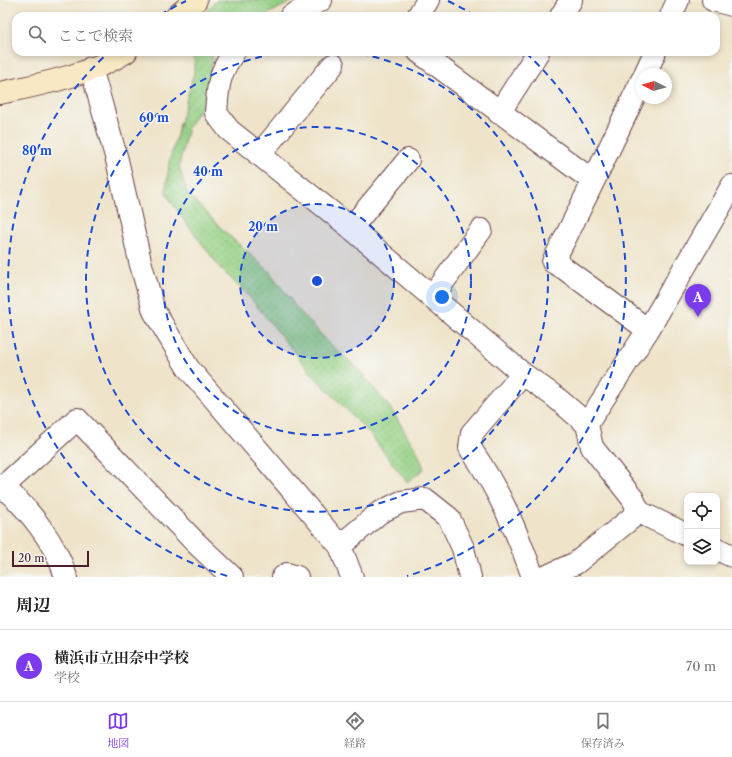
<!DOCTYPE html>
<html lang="ja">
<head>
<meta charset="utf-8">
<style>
	body { margin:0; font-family:"Libre Caslon Text","Noto Serif JP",serif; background:#f2f2f2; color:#222 }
	.controls { position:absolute; right:12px; bottom:12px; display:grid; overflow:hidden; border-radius:8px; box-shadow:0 2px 6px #0003 }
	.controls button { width:36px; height:36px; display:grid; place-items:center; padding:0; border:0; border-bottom:1px solid #e0e0e0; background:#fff; color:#222; font:20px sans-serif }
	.compass { position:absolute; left:636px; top:68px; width:36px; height:36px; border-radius:50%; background:#fff; box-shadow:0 2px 6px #0003; rotate:275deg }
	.scale { position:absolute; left:12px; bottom:10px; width:77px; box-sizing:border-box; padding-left:4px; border:2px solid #4a1f2b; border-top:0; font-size:11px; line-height:14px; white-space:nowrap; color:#4a1f2b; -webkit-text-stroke:3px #f6f6f2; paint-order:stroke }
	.you { position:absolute; left:442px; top:297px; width:14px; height:14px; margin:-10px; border:3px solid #fff; border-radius:50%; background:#1a73e8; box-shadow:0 0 0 6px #1a73e833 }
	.badge { display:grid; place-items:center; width:26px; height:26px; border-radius:50%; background:#7c3aed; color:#fff; font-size:13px; font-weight:700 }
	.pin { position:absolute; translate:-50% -33px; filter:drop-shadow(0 1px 2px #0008) }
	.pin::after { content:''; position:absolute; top:21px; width:14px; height:12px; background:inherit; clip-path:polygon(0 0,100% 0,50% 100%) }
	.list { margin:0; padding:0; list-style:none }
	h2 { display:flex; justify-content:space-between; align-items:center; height:52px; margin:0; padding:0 16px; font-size:17px }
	h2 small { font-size:13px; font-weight:400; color:#767676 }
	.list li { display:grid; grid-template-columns:26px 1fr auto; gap:12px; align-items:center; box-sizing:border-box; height:72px; padding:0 16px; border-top:1px solid #e0e0e0 }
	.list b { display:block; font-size:15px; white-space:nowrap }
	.list p { margin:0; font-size:13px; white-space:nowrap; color:#767676 }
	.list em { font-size:13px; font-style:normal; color:#767676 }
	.icon { flex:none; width:22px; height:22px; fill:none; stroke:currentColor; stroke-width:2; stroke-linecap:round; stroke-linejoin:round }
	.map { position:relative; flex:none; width:732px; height:577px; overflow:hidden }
	.search { position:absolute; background:#fff; box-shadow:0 2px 6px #0003; left:12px; right:12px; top:12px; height:44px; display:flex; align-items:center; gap:10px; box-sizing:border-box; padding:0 14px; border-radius:12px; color:#767676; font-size:15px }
	.sheet { height:124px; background:#fff }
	nav { display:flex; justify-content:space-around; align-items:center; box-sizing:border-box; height:56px; border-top:1px solid #e0e0e0; background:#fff; font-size:11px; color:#767676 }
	nav a { display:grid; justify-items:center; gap:2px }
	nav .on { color:#7c3aed }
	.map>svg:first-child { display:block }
</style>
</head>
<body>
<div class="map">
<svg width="732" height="577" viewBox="0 0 732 577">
	<defs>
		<pattern id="green-dots" width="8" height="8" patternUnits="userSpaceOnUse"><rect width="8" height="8" fill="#96d185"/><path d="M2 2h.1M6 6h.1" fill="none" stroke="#83b373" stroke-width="1.8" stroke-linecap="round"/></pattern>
	</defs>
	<rect width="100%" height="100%" fill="#f6f6f2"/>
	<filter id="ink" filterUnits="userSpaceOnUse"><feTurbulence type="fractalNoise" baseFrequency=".025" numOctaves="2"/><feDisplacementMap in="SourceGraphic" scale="8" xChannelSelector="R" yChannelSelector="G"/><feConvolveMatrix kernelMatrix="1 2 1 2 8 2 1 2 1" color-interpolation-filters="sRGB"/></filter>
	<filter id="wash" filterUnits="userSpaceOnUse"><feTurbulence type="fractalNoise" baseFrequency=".012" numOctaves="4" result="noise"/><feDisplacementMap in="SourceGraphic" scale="16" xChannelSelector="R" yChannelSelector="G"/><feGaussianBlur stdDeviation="0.9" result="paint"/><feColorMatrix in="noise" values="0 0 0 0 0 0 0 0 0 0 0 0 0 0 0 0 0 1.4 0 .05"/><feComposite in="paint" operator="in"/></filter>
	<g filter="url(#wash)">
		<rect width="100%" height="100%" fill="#efe4ca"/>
		<path fill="url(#green-dots)" stroke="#707858" d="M217 0H295L264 16H201Z
			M194 52H213L207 97 188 127 179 166 187 193 226 233 269 271 296 307 331 345 358 369 391 409 418 453 424 469 407 482 370 434 312 374 247 294 221 269 178 212 166 193 169 163 194 73Z"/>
	</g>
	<g filter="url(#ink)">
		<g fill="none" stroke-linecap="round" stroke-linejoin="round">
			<defs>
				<path id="street" d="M713 0 732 5
					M291 16 321 0
					M418 16 428 0
					M561 16 571 0
					M671 16 678 0
					M234 52C218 75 218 86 216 113L229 130 351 228 523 374 554 396 587 424 592 447 633 499 639 512 687 535
					M419 52 593 181
					M91 68 117 160 140 261 154 311 188 368 340 546 352 577
					M645 74 655 52
					M642 80C613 141 584 202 553 262L565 269 648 330
					M499 113 538 52
					M259 155 333 65
					M351 228 408 160
					M433 296 481 230
					M523 374 472 433 470 448C499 490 516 529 533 577
					M587 424 648 330 732 186
					M0 485C28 507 56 543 66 577
					M3 487 77 419 196 543 232 577
					M340 546 379 513 401 502 425 499 449 518 463 548 470 577
					M717 549 732 556
					M283 577 287 574 297 577
					M545 577 576 563 639 512"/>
				<path id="secondary" d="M177 16 196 0
					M0 93C42 84 90 75 126 52"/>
			</defs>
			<use href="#street" stroke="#633d43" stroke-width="24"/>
			<use href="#secondary" stroke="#633d43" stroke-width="24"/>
			<use href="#street" stroke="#fff" stroke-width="22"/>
			<use href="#secondary" stroke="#f8e8c3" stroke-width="22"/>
		</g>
	</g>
	<circle cx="317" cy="281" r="77" fill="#1d4ed8" fill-opacity=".12"/>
	<g fill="none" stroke="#1d4ed8" stroke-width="2" stroke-dasharray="7 5">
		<circle cx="317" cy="281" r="77"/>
		<circle cx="317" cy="281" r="154"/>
		<path d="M349 52A231 231 0 1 1 285 52"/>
		<path d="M227 576A309 309 0 0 1 108 53M160 15A309 309 0 0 1 186 1M448 1A309 309 0 0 1 474 15M526 53A309 309 0 0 1 407 576"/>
	</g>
	<circle cx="317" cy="281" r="6" fill="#1d4ed8" stroke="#f6f6f2" stroke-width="2"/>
	<g font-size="12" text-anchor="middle" font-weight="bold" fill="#1d4ed8" stroke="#f6f6f2" stroke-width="3" stroke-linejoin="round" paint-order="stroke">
		<text x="154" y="122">60 m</text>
		<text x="37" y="155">80 m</text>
		<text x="208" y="176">40 m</text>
		<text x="263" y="231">20 m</text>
	</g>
</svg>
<div class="controls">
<button><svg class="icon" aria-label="locate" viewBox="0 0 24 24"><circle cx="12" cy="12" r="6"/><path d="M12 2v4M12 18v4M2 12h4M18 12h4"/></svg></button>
<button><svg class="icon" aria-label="layers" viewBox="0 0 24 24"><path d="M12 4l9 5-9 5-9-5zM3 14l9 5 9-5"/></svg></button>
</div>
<svg class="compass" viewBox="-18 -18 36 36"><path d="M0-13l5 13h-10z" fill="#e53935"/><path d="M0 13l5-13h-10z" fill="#767676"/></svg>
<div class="scale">20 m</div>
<div class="you"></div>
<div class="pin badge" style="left:698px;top:317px">A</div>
<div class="search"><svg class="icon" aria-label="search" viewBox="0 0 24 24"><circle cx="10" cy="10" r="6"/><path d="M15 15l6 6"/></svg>ここで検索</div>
</div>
<section class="sheet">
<h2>周辺<small></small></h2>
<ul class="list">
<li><span class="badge">A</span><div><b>横浜市立田奈中学校</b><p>学校</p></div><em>70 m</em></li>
</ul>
</section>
<nav>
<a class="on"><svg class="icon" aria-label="map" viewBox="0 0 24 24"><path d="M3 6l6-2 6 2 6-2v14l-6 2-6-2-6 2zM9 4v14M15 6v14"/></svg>地図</a>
<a><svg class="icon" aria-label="directions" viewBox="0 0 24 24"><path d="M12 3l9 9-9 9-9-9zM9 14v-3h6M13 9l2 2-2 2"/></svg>経路</a>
<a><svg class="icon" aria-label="saved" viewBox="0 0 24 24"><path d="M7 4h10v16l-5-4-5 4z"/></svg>保存済み</a>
</nav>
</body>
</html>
